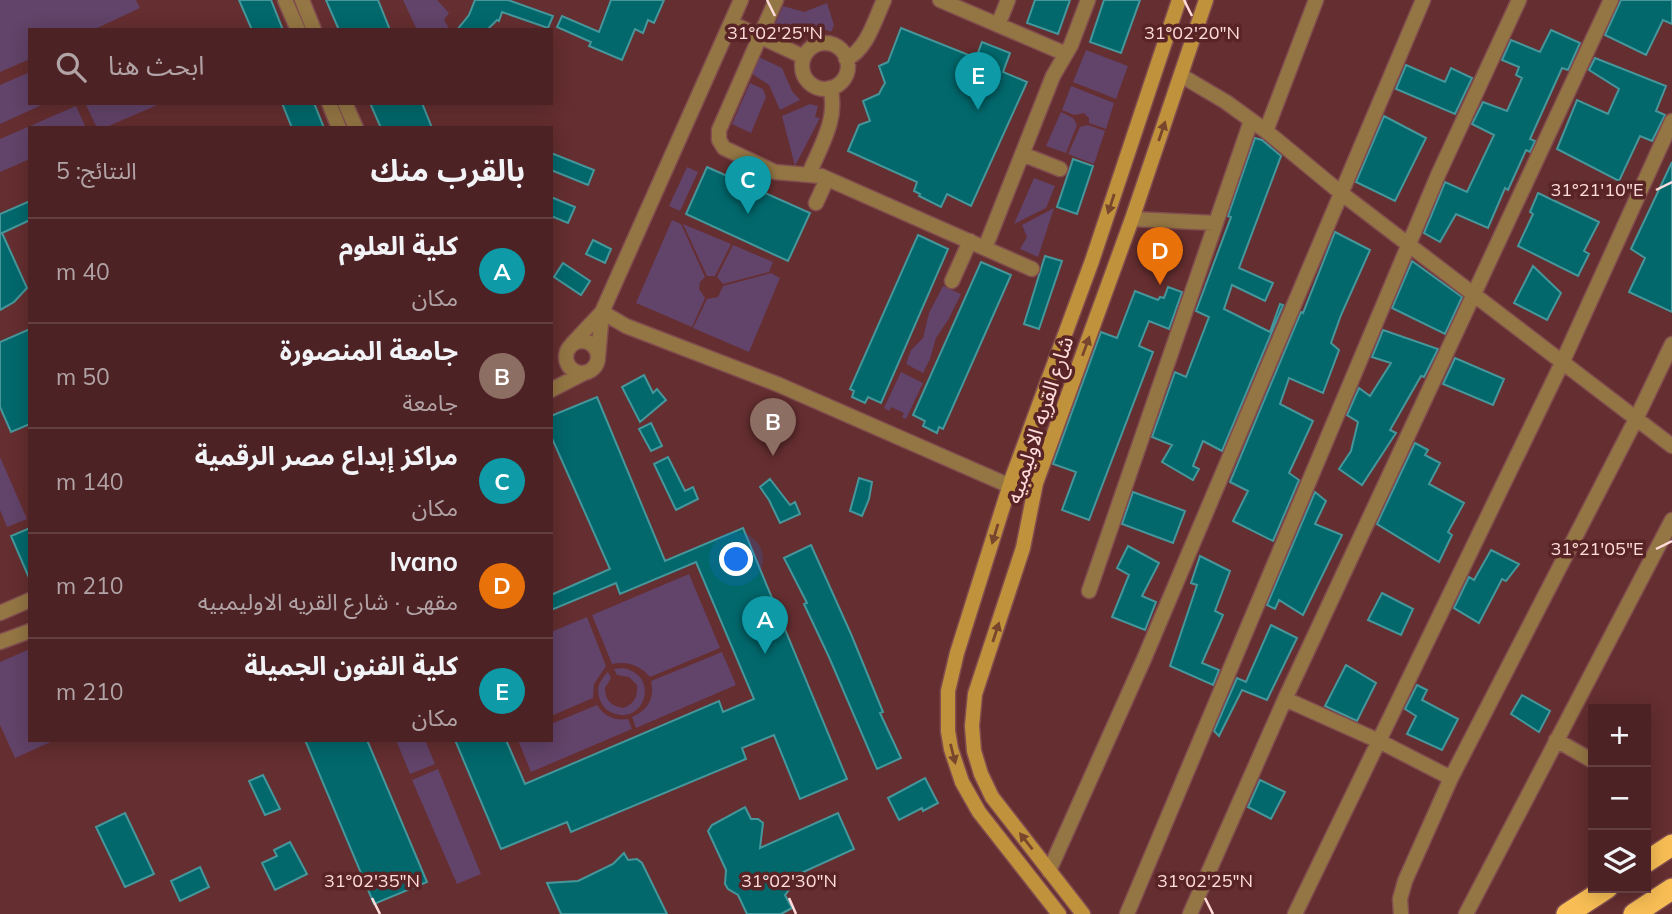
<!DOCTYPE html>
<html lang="ar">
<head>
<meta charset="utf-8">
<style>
	body { margin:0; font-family:Mulish,"Noto Sans Arabic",sans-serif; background:#562f31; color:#f1f3f6; direction:rtl }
	.controls { position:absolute; right:21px; bottom:21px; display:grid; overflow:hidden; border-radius:0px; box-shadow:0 4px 18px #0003 }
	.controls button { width:63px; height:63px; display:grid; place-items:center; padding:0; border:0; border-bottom:2px solid #633f41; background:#4c2224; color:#f1f3f6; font:35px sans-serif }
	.you { position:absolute; left:737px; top:560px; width:24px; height:24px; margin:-18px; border:5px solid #fff; border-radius:50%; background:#1a73e8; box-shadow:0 0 0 10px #1a73e833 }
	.badge { display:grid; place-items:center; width:46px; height:46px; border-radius:50%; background:#51ccd2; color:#fff; font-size:23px; font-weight:700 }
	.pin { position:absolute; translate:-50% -58px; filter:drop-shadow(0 2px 4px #0008) }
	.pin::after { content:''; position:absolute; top:37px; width:24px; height:21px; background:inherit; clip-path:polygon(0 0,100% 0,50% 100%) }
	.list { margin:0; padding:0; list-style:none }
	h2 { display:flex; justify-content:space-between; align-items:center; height:91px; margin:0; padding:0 28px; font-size:30px }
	h2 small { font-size:23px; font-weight:400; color:#b2a4a6 }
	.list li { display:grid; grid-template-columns:46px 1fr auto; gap:21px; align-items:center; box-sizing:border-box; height:105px; padding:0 28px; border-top:2px solid #633f41 }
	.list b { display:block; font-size:26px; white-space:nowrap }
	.list p { margin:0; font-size:23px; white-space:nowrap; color:#b2a4a6 }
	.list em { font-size:23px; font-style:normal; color:#b2a4a6 }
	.icon { flex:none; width:38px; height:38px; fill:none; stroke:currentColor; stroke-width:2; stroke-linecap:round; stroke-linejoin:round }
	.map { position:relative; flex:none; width:1672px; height:914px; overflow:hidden; direction:ltr }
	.search { position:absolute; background:#4c2224; box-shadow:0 4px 18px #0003; left:28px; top:28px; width:525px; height:77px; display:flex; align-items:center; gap:18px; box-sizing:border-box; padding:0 24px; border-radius:0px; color:#b2a4a6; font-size:26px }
	.panel { position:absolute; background:#4c2224; box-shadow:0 4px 18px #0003; left:28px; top:126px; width:525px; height:616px; border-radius:0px; direction:rtl }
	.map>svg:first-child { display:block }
</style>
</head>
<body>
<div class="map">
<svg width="1672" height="914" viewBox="0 0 1672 914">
	<rect width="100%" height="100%" fill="#652e30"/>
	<path fill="#624369" d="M0 0H136L140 8 93 30H30V59L0 72Z
		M403 0H437L449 13 444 20 450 30H417Z
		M827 3 834 25 831 32C819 26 807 29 796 37L774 27 783 6 804 12Z
		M1086 50 1128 66 1116 99 1073 82Z
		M759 57 782 68 792 91 800 100 780 110 769 85 751 73Z
		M30 72V103H46L0 124V85Z
		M750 83 763 89 766 97 751 133 732 124Z
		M1071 86 1114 103 1106 129 1089 123V118L1084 113 1074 115 1062 110Z
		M85 103H162L104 128H97Z
		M810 104 818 106 815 117 820 118 795 166 782 116Z
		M76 106 86 128H30V159L0 172V139Z
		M1061 112 1073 118 1077 125 1066 153 1046 146Z
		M1088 125 1105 131 1094 164 1068 154 1080 127Z
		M687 167 698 172 680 211 669 206Z
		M1034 178 1055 186 1046 208 1014 224Z
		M1054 208 1038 257 1020 249 1027 237 1022 225Z
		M672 220 681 224 705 277 700 282 699 289 705 298 692 327 636 303Z
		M683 224 731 244 715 276H707Z
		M733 245 773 262 769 272 723 284 717 277Z
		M771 273 780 278 749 352 693 328 707 299 718 297 723 286Z
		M943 286 961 294 948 320 936 338 930 359 923 373 906 364 911 350 923 338 929 313Z
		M901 372 923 383 906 419 902 417 904 413 891 407 889 411 884 408Z
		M0 457 27 519 7 527 0 510Z
		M689 574 720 648 650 677C640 665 627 661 612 664L592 615Z
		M587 617 606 666 594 684 593 698 551 716V632Z
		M30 649V740H55L15 758 0 725V662Z
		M722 652 736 685 636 728 632 717C648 710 655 698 651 681Z
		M622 668C661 674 645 726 613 713 606 711 601 704 599 697 596 687 601 679 608 672L611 678 605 688C605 700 611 706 623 708 634 704 638 697 637 685L629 677 617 675 614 669Z
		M597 705C604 716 614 721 628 719L632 729 531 772 518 740H551V724Z
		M396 740H425L435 764 410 774Z
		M438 769 481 874 457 884 412 780Z"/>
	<path fill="#02686c" stroke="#46979b" stroke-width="2" d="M239 0H271L283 30H252Z
		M326 0H378L390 30H339Z
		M475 0H508L553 16 548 28 502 12 499 21 497 20 487 30H457L469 15Z
		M611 0H664L654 23 648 20 643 33 635 29 622 60 589 46 591 42 557 27 562 16 599 32Z
		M1035 0H1070L1058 34 1027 23Z
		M1104 0H1140L1121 53 1090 42Z
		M1621 0H1672V24L1663 20 1646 55 1605 35Z
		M901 28 976 58 982 42 1010 53 1003 72 1027 82 971 206 947 194 941 207 919 196 920 194 914 191 917 182 848 151 859 125 870 121 863 101 879 94 882 88 885 83 879 66 888 62Z
		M1551 30 1580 43 1568 70 1562 68 1530 139 1535 141 1530 152 1526 150 1508 190 1505 188 1488 228 1456 214 1440 242 1424 233 1445 182 1467 192 1494 135 1472 124 1483 102 1507 111 1522 78 1516 75 1519 67 1502 60 1511 40 1540 52Z
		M1595 58 1666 86 1656 111 1665 115 1652 141 1640 136 1619 181 1557 149 1577 100 1608 114 1619 89 1589 70Z
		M1406 65 1445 82 1451 68 1472 78 1455 114 1396 89Z
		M282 103H314L324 128H292Z
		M370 103H422L432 128H381Z
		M1384 116 1426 138 1395 201 1356 182Z
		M1255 138 1262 140 1281 156 1239 268 1273 283 1265 301 1232 285 1224 309 1270 332 1280 304 1283 305 1222 451 1203 441 1193 466 1199 469 1193 480 1162 462 1172 445 1152 437 1175 372 1186 377 1209 317 1196 311 1231 217 1228 216Z
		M551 153 594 170 588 185 551 170Z
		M1073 159 1093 166 1077 214 1057 207Z
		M1672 162V312L1629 292 1645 258 1631 249Z
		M707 167 810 213 788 261 686 214Z
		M1538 193 1599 222 1584 251 1589 254 1578 276 1518 246 1533 214 1530 212Z
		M551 197 575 207 568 223 551 216Z
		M30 201V220L2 233 27 288 14 302 0 310V214Z
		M1335 232 1370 250 1341 315 1331 343 1339 350 1323 393 1289 378 1280 404 1313 421 1289 473 1299 480 1273 541 1233 521 1248 491 1230 482 1301 312 1303 313Z
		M918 235 948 249 881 403 868 397 865 403 852 397 854 391 850 389Z
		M593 240 611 249 605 263 586 254Z
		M1045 256 1062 261 1039 329 1024 324Z
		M1412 261 1462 297 1445 334 1392 308Z
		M981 262 1011 275 943 429 939 427 937 433 923 426 925 421 913 415Z
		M563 263 590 281 581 295 554 277Z
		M1533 266 1561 293 1547 320 1514 303Z
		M1168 287 1182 292 1169 329 1149 321 1139 346 1153 352 1089 520 1062 510 1076 472 1053 464 1101 332 1117 338 1135 291 1158 300 1160 297 1164 298Z
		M30 329V424L11 432 0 407V342Z
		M1383 330 1438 349 1424 377 1421 376 1390 430 1396 433 1362 485 1339 469 1351 451 1358 422 1347 415 1359 388 1370 396 1391 363 1372 357Z
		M1455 358 1504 379 1493 405 1443 384Z
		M644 375 653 393 657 389 666 400 640 422 622 387Z
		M597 397 665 561 743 528 847 779 800 799 774 735 742 748 746 759 571 832 567 822 501 849 455 740H506L525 784 719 701 723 712 754 699 696 562 620 594 616 583 551 610V595L610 569 551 436V416Z
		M651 423 662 446 651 451 639 429Z
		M1415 443 1428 450 1425 455 1440 463 1429 484 1464 503 1448 532 1452 535 1439 562 1377 524Z
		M668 457 685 491 693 487 698 499 676 510 654 464Z
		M859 478 872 482 869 499 862 516 850 511Z
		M770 479 790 505 795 502 800 514 780 523 769 500 760 487Z
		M1133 492 1185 511 1173 543 1122 524Z
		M1315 492 1326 501 1315 524 1342 535 1303 615 1279 600 1275 609 1267 605Z
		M30 528V580L11 536Z
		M811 545 851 634 883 712 880 713 901 758 877 769 829 657 804 604 807 603 784 558Z
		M1128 546 1159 563 1142 596 1156 602 1145 630 1112 617 1129 575 1117 568Z
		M1491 550 1519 564 1506 581 1502 579 1479 623 1454 608 1469 577 1474 580Z
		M1200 556 1230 571 1215 611 1223 615 1202 663 1219 670 1213 685 1170 666 1197 585 1191 583Z
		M1382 593 1413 609 1401 635 1368 620Z
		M1271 625 1297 638 1267 700 1242 690 1219 736 1214 731 1237 678 1246 682Z
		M1346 665 1376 683 1357 721 1325 706Z
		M1417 685 1427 690 1422 700 1458 719 1442 750 1407 734 1416 716 1405 709Z
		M1522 695 1550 711 1539 732 1511 714Z
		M305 740H367L427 882 374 904Z
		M263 775 280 809 265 815 249 781Z
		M925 778 938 803 923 811 922 808 899 820 888 798Z
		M1260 780 1285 792 1271 819 1248 807Z
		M745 807 751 819H758L763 823 760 848 838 813 854 849 790 878 792 886 785 895 792 908 781 914H747L738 895 728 889 725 884 726 870 708 831 712 825Z
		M125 813 154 874 125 887 96 827Z
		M290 842 307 874 275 890 262 863 277 856 274 850Z
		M624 853 628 860 637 859 642 863 667 914H561L547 883 578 881 613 864Z
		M200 867 209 887 180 901 171 881Z"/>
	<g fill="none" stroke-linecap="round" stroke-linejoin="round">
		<defs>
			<path id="street" d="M285 0 298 30
				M302 0 314 30
				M776 0 719 130V140L724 148 775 172 821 176 1032 269
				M940 0 1066 54
				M731 23 804 57
				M998 25 1008 0
				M802 66a23 23 0 1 1 46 0a23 23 0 1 1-46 0Z
				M846 59C867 50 875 19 884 0
				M1182 76 1226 102 1266 131 1341 193 1672 446
				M329 103 339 128
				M345 103 356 128
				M1266 131 1316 0
				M1022 154 1060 169
				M809 174C820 147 839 118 830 88
				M816 203 827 179
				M1132 219 1216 223
				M985 248 1053 76 1071 45 1088 0
				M952 281 970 241
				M602 312 626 326 777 384 1010 486
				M566 357a16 16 0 1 1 32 0a16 16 0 1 1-32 0Z
				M572 344 602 312
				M598 357 602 312 741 0
				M551 390 584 373
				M1089 591 1251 121
				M0 613 30 600
				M0 642 30 631
				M1285 699 1379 741 1451 778
				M1556 740 1593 761
				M1049 871 1144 659 1423 0
				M1127 914 1438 175 1519 0
				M1190 914 1285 699 1611 0
				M1295 914 1562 363 1672 121
				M1401 914 1400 899 1405 881 1451 778 1636 419 1672 344
				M1466 914 1672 520"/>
			<path id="secondary" d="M1059 914 979 812 962 782 951 749 948 731V691L957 653 1012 478 1092 261 1179 0
				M1083 914 992 797 981 774 974 751 972 726 975 694 1023 548 1036 483 1132 219 1206 0"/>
			<path id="highway" d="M1646 862 1672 845
				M1567 914 1607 888
				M1634 914 1672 889"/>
		</defs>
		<use href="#street" stroke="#814d4f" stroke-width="17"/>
		<use href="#secondary" stroke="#814d4f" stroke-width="17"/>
		<use href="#highway" stroke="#814d4f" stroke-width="24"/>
		<use href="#street" stroke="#947644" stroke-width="14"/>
		<use href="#secondary" stroke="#c1923c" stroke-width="14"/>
		<use href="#highway" stroke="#f8be55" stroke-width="21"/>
	</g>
	<defs><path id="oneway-solid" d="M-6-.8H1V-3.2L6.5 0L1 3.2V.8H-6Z" transform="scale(1.75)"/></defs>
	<g fill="#78452d">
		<use href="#oneway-solid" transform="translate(1162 131) rotate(-71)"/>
		<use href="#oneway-solid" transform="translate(1111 204) rotate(108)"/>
		<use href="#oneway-solid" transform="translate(1086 346) rotate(-70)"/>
		<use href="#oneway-solid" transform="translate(995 534) rotate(107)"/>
		<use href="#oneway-solid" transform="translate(996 632) rotate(-72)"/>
		<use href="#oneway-solid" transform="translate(953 754) rotate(76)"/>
		<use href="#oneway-solid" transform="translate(1026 841) rotate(-128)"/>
	</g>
	<path fill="none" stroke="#ffdcdb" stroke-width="2.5" d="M767 0 775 16M1184 0 1192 16M1656 190 1672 182M1656 549 1672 541M372 898 380 914M789 898 796 914M1205 898 1213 914"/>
	<g text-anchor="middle" stroke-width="7" stroke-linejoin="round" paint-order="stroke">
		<g font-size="21" fill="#ffdcdb" stroke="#592426">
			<text transform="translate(1040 420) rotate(-72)" y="7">شارع القريه الاوليمبيه</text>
		</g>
	</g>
	<g font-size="18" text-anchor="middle" fill="#ffdcdb" stroke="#592426" stroke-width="7" stroke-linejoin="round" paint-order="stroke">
		<text x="775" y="39">31°02'25"N</text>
		<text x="1192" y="39">31°02'20"N</text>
		<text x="1597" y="196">31°21'10"E</text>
		<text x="1597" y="555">31°21'05"E</text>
		<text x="372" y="887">31°02'35"N</text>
		<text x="789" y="887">31°02'30"N</text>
		<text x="1205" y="887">31°02'25"N</text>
	</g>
</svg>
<div class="controls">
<button>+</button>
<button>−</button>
<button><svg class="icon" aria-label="layers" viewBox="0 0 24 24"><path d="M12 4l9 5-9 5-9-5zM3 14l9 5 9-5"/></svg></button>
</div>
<div class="you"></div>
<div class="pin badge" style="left:765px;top:654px;background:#0f9aa8">A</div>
<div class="pin badge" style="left:773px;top:456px;background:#8d6e63">B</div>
<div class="pin badge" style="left:748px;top:214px;background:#0f9aa8">C</div>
<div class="pin badge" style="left:1160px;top:285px;background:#e8710a">D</div>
<div class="pin badge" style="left:978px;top:110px;background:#0f9aa8">E</div>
<div class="search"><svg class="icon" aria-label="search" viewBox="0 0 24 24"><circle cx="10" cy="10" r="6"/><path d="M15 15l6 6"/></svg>ابحث هنا</div>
<section class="panel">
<h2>بالقرب منك<small>النتائج: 5</small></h2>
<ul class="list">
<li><span class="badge" style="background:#0f9aa8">A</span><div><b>كلية العلوم</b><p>مكان</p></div><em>40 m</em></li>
<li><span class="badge" style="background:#8d6e63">B</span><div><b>جامعة المنصورة</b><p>جامعة</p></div><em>50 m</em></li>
<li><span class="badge" style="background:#0f9aa8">C</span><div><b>مراكز إبداع مصر الرقمية</b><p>مكان</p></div><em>140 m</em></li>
<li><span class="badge" style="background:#e8710a">D</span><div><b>Ivano</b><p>مقهى · شارع القريه الاوليمبيه</p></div><em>210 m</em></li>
<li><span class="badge" style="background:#0f9aa8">E</span><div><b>كلية الفنون الجميلة</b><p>مكان</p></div><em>210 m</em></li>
</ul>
</section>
</div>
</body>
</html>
